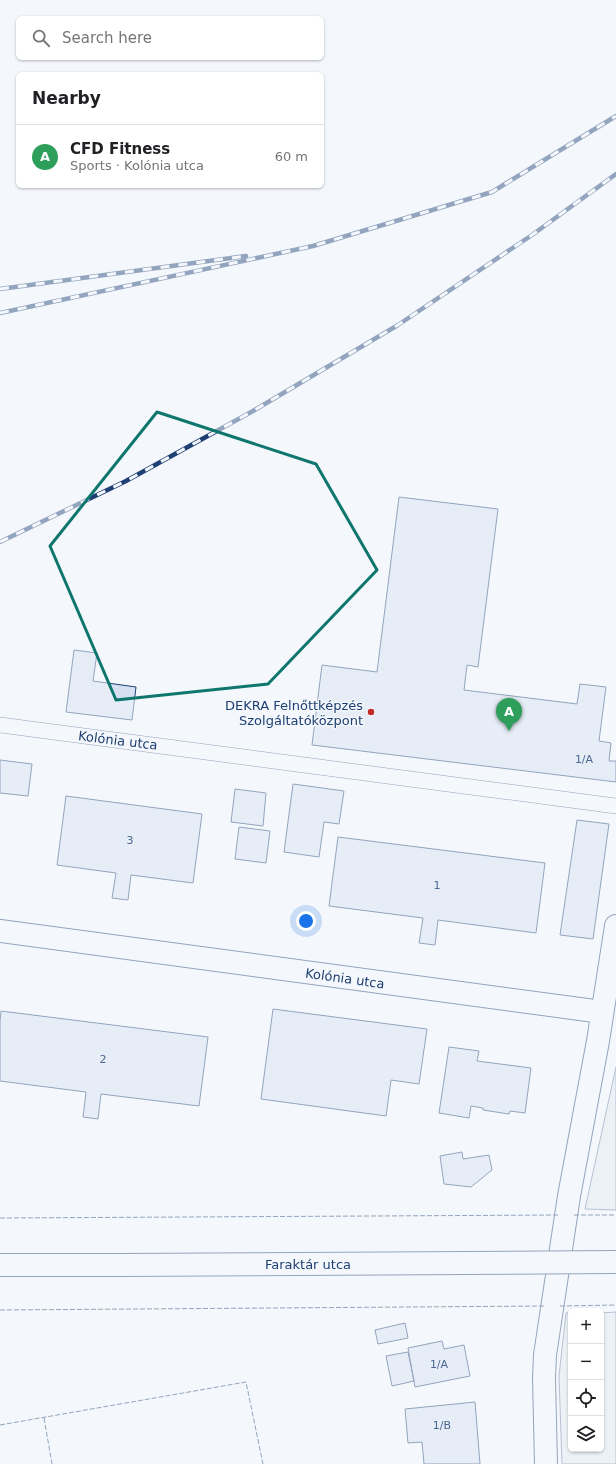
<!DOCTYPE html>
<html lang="en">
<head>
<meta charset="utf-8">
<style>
	body { margin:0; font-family:"DejaVu Sans",sans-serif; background:#f2f2f2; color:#202124 }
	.controls { position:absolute; right:12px; bottom:12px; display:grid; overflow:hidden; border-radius:6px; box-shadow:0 1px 3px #0004 }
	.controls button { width:36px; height:36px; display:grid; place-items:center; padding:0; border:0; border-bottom:1px solid #e0e0e0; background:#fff; color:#202124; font:20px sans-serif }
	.you { position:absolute; left:306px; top:921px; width:14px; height:14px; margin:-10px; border:3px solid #fff; border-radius:50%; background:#1a73e8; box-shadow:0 0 0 6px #1a73e833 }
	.badge { display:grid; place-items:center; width:26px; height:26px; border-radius:50%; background:#c62828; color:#fff; font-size:13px; font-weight:700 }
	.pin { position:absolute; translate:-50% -33px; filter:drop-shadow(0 1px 2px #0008) }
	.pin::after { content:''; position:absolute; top:21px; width:14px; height:12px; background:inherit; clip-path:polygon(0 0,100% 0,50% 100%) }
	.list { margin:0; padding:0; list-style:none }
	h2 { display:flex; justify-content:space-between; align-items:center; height:52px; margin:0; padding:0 16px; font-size:17px }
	h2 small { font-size:13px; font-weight:400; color:#757577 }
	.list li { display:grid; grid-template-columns:26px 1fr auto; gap:12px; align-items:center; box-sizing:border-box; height:64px; padding:0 16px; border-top:1px solid #e0e0e0 }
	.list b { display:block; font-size:15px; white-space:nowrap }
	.list p { margin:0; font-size:13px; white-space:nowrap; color:#757577 }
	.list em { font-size:13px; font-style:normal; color:#757577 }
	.icon { flex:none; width:22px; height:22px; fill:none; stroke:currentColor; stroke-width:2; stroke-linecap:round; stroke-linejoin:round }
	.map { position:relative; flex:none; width:616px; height:1464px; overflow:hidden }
	.search { position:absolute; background:#fff; box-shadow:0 1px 3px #0004; left:16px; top:16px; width:308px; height:44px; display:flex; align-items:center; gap:10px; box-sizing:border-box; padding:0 14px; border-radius:6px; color:#757577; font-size:15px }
	.panel { position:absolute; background:#fff; box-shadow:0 1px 3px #0004; left:16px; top:72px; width:308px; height:116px; border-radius:6px }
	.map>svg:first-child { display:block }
</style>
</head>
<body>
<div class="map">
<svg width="616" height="1464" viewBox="0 0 616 1464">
	<rect width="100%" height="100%" fill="#f4f7fb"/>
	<path fill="#e3e9f0" stroke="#687fa3" d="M616 1067V1210L585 1209Z
		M616 1312V1464H562L559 1376 566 1313H571V1449H601V1313Z"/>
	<path fill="#d5e0f0" stroke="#1d3f73" d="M399 497 498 509 478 667 467 665 464 690 577 704 580 684 606 687 599 741 611 743 609 761H616V782L312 745 322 665 377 672Z
		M74 650 97 653 93 681 136 687 132 720 66 712Z
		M0 760 32 764 28 796 0 793Z
		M293 784 344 791 339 824 324 822 319 857 284 852Z
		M235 789 266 793 263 826 231 822Z
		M66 796 202 814 193 883 131 875 128 900 112 898 116 873 57 865Z
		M577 820 609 824 593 939 560 935Z
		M239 827 270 831 266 863 235 859Z
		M338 837 545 863 536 933 438 920 435 945 419 943 423 918 329 906Z
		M273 1009 427 1029 419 1084 391 1080 386 1116 261 1099Z
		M1 1011 208 1037 199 1106 101 1094 98 1119 83 1117 86 1092 0 1081V1021Z
		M449 1047 479 1051 477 1061 531 1068 525 1113 510 1111 509 1114 483 1110V1108L471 1106 469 1118 439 1113Z
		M462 1152 463 1159 489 1155 492 1170 471 1187 444 1184 440 1156Z
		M405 1323 408 1338 378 1344 375 1330Z
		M442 1341 444 1349 464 1345 470 1376 415 1387 408 1348Z
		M408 1352 414 1381 392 1386 386 1356Z
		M475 1402 480 1464H424L422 1442 408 1443 405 1409Z"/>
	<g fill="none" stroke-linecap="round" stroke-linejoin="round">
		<defs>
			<path id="lane" d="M0 725 616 806"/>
			<path id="street" d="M0 931 602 1012
				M546 1464 544 1378 545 1355 569 1196 598 1041 616 926"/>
			<path id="primary" d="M0 1265H122"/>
		</defs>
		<use href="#lane" stroke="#1d3f73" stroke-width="16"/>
		<use href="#street" stroke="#1d3f73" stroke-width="24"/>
		<use href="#primary" stroke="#1d3f73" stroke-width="24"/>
		<use href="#lane" stroke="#f4f7fb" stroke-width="15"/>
		<use href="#street" stroke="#f4f7fb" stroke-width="22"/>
		<use href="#primary" stroke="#f4f7fb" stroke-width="22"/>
		<defs>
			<path id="rail" d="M0 289 246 256
				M0 313 313 246 492 192 616 116
				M0 542 126 481 253 411 398 325 532 235 616 174"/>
		</defs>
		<use href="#rail" stroke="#1d3f73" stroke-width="4.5"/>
		<use href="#rail" stroke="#f4f7fb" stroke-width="3" stroke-dasharray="9" stroke-linecap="butt"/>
		<defs>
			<path id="primary-bridge" d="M122 1265 616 1262"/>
		</defs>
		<use href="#primary-bridge" stroke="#1d3f73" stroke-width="24" stroke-linecap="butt"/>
		<use href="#primary-bridge" stroke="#f4f7fb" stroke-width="22"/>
		<path stroke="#1d3f73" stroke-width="1" stroke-dasharray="5 2" stroke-linecap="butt" d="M574 1215H616
			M0 1218 558 1215
			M560 1306 616 1305
			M0 1310 544 1306
			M44 1418 52 1464
			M0 1425 246 1382 263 1464"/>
	</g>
	<path d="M0 0H616V1464H0ZM157 412 316 464 377 570 268 684 116 700 50 546Z" fill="#f4f7fb" fill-opacity=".55" fill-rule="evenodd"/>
	<path fill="none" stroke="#0f766e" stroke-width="3" stroke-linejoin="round" d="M157 412 316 464 377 570 268 684 116 700 50 546Z"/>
	<circle fill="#c62828" stroke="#f4f7fb" stroke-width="1.5" cx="371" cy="712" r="4"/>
	<g text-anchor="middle" stroke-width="3" stroke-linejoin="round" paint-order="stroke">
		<g font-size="11" fill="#4b6792">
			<text x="584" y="763">1/A</text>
			<text x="130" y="844">3</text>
			<text x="437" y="889">1</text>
			<text x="103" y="1063">2</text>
			<text x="439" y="1368">1/A</text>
			<text x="442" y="1429">1/B</text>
		</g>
		<g font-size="13" fill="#1d3f73" stroke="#f4f7fb" text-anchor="end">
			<text x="363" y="710">DEKRA Felnőttképzés<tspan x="363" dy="15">Szolgáltatóközpont</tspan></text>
		</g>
		<g font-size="13" fill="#1d3f73" stroke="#f4f7fb">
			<text transform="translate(118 740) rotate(7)" y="5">Kolónia utca</text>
			<text transform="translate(345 978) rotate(8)" y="5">Kolónia utca</text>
			<text x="308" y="1269">Faraktár utca</text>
		</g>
	</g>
</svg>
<div class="controls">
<button>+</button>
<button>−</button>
<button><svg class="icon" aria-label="locate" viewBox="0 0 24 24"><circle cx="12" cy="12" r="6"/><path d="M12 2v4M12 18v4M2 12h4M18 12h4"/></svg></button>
<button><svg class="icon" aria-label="layers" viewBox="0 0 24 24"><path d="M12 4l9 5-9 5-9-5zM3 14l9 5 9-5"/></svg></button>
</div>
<div class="you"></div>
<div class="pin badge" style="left:509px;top:731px;background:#2e9e5b">A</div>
<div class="search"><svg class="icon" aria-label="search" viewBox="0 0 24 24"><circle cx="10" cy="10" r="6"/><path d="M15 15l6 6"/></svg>Search here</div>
<section class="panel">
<h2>Nearby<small></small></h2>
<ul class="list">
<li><span class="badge" style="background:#2e9e5b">A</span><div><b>CFD Fitness</b><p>Sports · Kolónia utca</p></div><em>60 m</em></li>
</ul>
</section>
</div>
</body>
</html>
